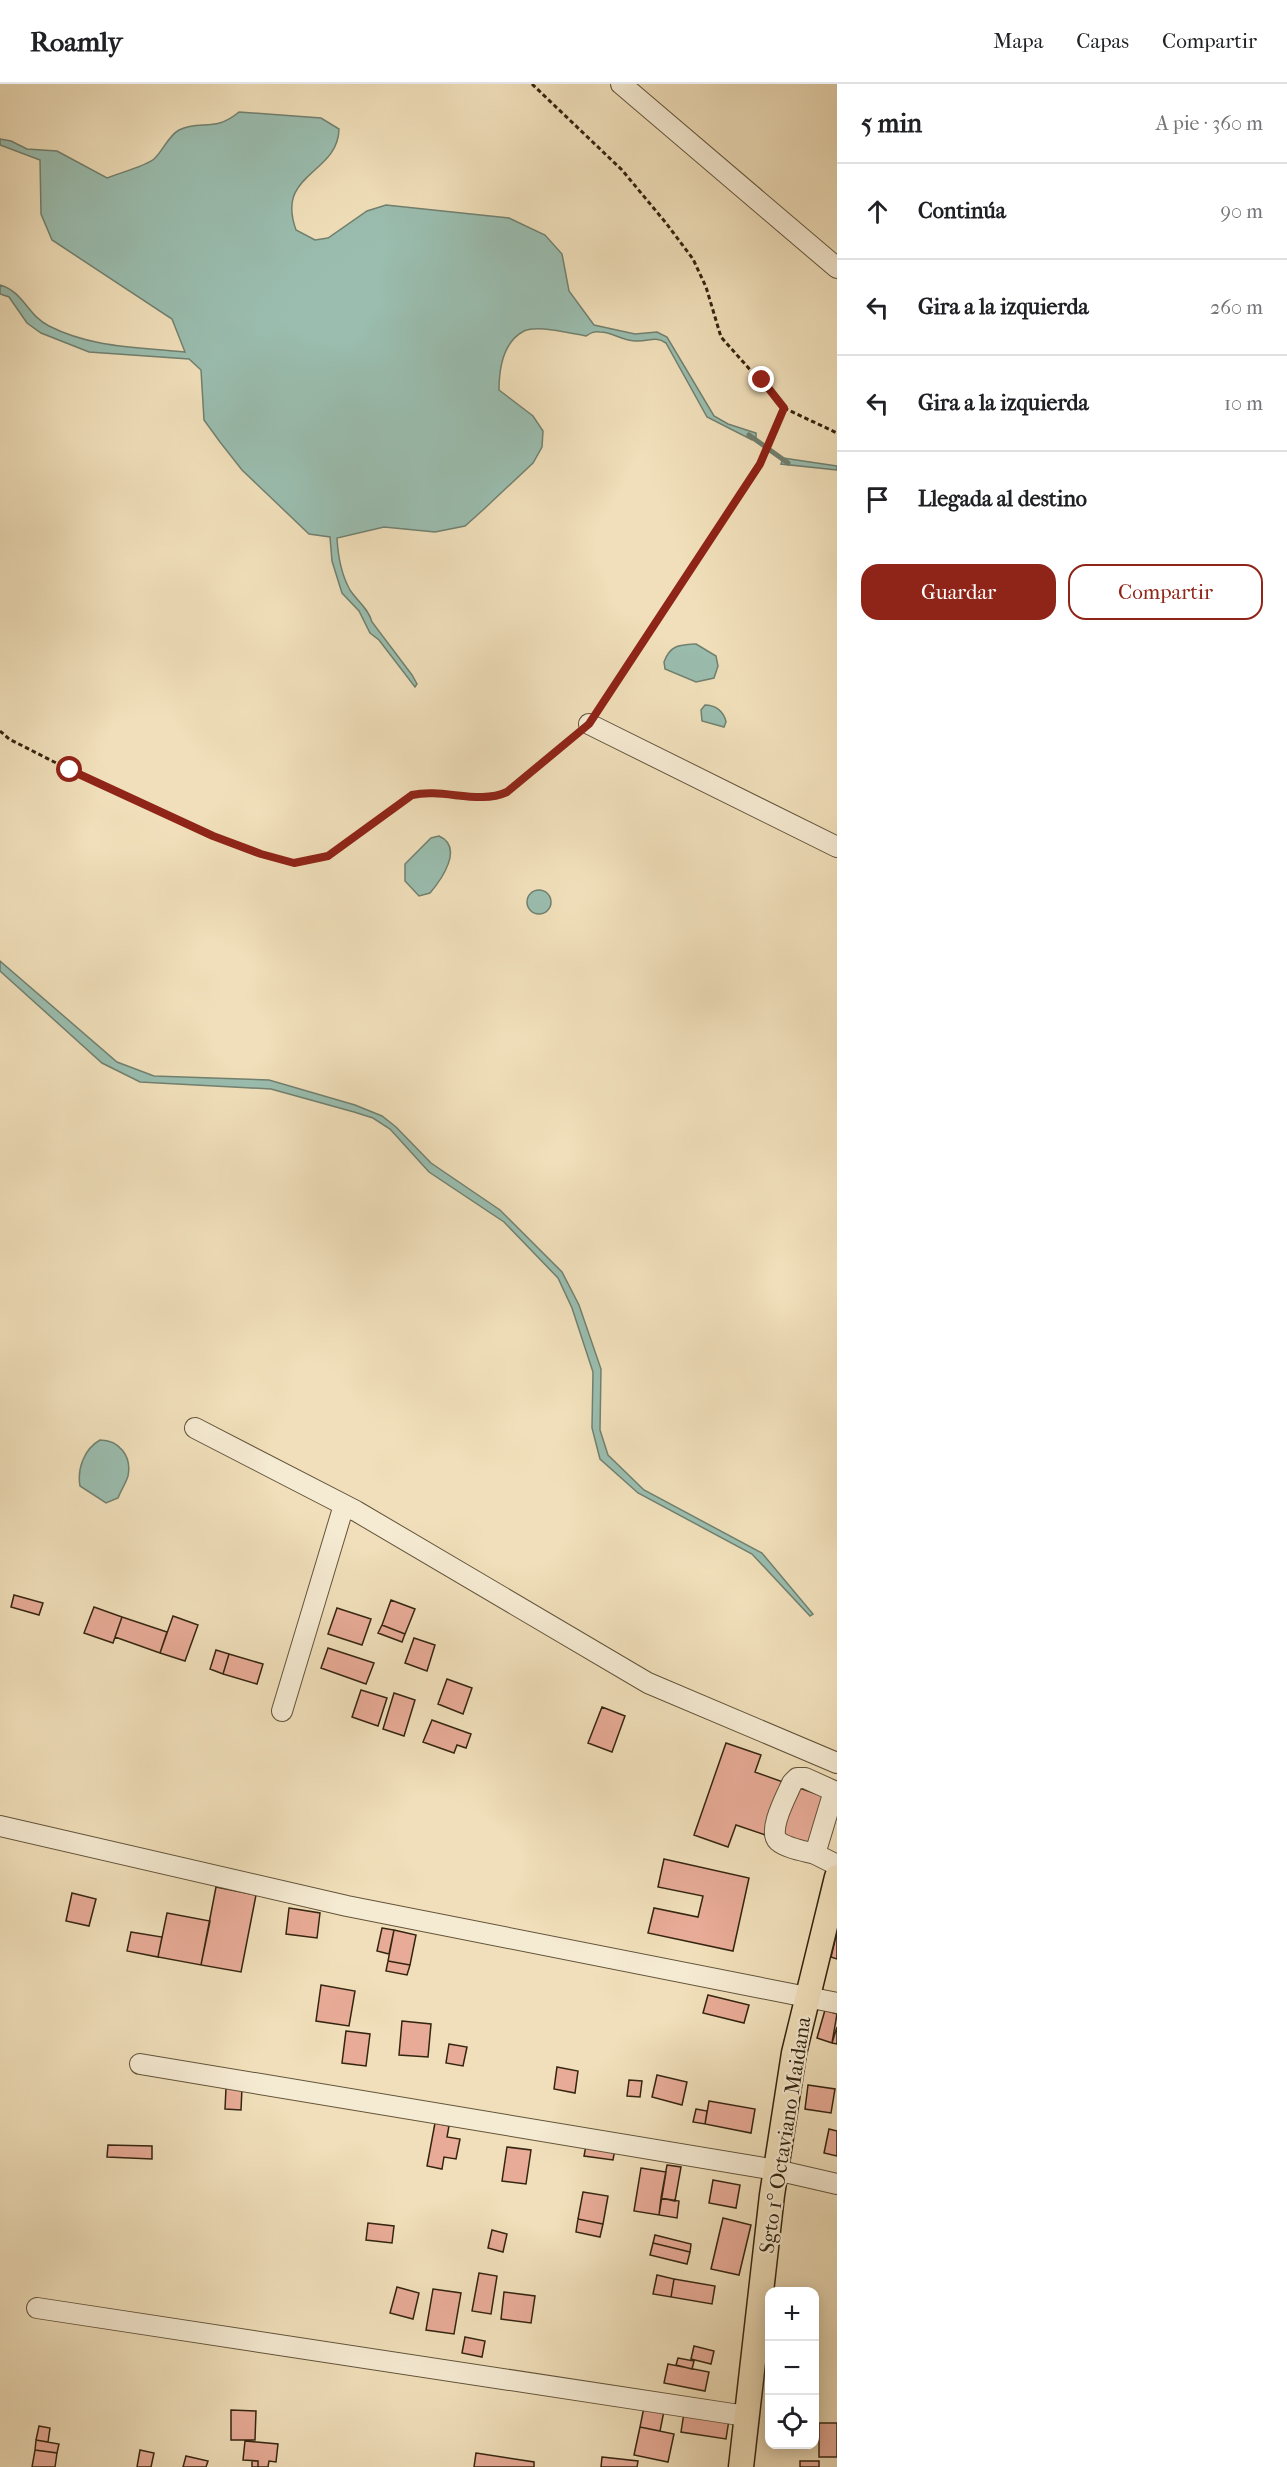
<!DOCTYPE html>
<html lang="es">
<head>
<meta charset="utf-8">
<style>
	body { margin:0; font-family:"IM FELL French Canon",serif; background:#f2f2f2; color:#202124 }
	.controls { position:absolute; right:18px; bottom:18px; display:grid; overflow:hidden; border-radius:12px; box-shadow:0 3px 15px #0003 }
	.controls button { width:54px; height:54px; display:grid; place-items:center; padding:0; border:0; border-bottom:2px solid #e0e0e0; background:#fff; color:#202124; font:30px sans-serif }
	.stop { position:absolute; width:18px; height:18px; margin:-14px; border:4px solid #8f2418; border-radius:50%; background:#fff }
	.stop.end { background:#8f2418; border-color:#fff; box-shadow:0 2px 6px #0008 }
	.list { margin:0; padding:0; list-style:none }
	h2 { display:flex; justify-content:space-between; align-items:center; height:78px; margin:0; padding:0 24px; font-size:26px }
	h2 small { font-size:20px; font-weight:400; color:#757577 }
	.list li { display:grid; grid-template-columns:39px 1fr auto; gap:18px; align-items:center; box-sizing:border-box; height:96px; padding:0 24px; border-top:2px solid #e0e0e0 }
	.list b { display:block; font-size:22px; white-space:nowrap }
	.list em { font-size:20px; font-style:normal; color:#757577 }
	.actions { display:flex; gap:12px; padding:18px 24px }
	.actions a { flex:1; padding:14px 0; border:2px solid #8f2418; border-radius:18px; text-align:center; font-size:21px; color:#8f2418 }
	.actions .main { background:#8f2418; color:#fff }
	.icon { flex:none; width:33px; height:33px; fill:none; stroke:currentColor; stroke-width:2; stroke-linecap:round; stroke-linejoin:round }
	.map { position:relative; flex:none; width:837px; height:2383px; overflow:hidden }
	header { display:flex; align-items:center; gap:36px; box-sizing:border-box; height:84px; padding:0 30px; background:#fff; border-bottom:2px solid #e0e0e0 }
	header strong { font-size:28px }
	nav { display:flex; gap:33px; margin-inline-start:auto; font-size:21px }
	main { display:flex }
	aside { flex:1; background:#fff }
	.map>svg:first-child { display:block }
</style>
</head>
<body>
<header>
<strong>Roamly</strong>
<nav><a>Mapa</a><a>Capas</a><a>Compartir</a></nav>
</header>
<main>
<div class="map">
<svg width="837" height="2383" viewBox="0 0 837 2383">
	<rect width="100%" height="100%" fill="#f0dfba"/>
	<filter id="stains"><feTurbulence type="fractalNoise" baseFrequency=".00333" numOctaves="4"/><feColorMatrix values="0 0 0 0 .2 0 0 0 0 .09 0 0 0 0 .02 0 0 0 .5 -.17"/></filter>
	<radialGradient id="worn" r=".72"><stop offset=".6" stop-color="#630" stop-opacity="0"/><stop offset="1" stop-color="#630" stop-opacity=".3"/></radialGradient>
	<path fill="#9abdaf" stroke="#71806f" stroke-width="1.5" d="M239 28 321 34 339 45C338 91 275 88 296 146L315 156 328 154 367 127 386 121 509 134 545 151 562 170 569 207 594 241 635 250 657 248 667 253 714 332 728 340 756 349V354L752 356 707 333 666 259C655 252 650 257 638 257 624 258 613 248 600 248 594 247 591 249 586 252 571 249 538 241 524 247 503 258 499 286 499 306L533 332 543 347 542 363 533 379 484 425 465 442 435 448 384 443 337 454C338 473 341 490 350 506 358 518 368 524 372 538L412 591 417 600 415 603 379 556 370 549 359 527 342 509 332 477 330 453 309 450 242 386 220 358 204 336 201 286 189 275 89 268 41 249 27 239 9 213 0 210V201C24 208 27 231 49 242 92 264 138 263 185 268L172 235 52 156 41 130 40 76 0 61V55L11 57 27 65 57 67 107 94C119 89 146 82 154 75 163 67 168 52 179 46 201 35 214 49 239 28Z
		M783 374 837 382V386L781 380Z
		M696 560 716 572 718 582 714 594 696 598 665 585 664 578C670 561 679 561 696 560Z
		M705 621C715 621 724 627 726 638L724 643 702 637 701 626Z
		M439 752C464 763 442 795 430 809L419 812 405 797V780L431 754Z
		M527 818a12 12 0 1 1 24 0a12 12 0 1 1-24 0Z
		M0 877 117 978 154 992 269 996 355 1021 382 1032 396 1043 431 1079 500 1126 562 1188 579 1221 601 1285 600 1346 608 1371 644 1406 762 1469 813 1530 810 1532 752 1470 638 1409 600 1375 592 1344 593 1288 572 1224 558 1194 504 1138 429 1088 390 1045 373 1034 354 1028 271 1005 140 998 102 979 0 887Z
		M100 1356C119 1356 132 1372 128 1392 126 1399 121 1406 118 1414L106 1419 80 1402C77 1385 84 1365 100 1356Z"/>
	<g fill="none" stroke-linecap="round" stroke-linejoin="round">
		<path stroke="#71806f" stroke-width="5" d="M749 351 788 379"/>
	</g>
	<path fill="#e8ab97" stroke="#342510" stroke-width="1.5" d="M14 1511 43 1519 39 1531 11 1523Z
		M391 1516 415 1525 405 1550 382 1541Z
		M94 1523 122 1533 113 1559 84 1549Z
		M337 1524 371 1535 362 1561 328 1550Z
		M173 1532 198 1541 185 1577 160 1569Z
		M122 1533 167 1548 160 1569 115 1553Z
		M382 1541 405 1550 402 1558 378 1549Z
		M414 1554 435 1561 427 1587 405 1579Z
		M328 1564 374 1579 366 1600 321 1584Z
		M216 1566 229 1570 223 1590 210 1585Z
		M229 1570 263 1580 257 1600 223 1590Z
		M447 1595 472 1604 463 1630 438 1620Z
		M361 1606 387 1614 378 1642 352 1633Z
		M394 1609 415 1616 404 1652 383 1645Z
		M602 1623 625 1632 612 1668 588 1659Z
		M432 1636 471 1650 466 1664 457 1661 454 1669 423 1658Z
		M726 1659 761 1671 755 1688 836 1717 818 1769 736 1741 728 1763 694 1751Z
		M664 1775 749 1794 733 1867 648 1849 654 1824 698 1833 703 1812 658 1803Z
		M216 1803 256 1811 241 1888 201 1881Z
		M72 1809 96 1815 89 1842 66 1837Z
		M289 1824 320 1829 317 1854 286 1850Z
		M167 1829 210 1837 201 1881 158 1873Z
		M382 1844 394 1846 389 1870 377 1867Z
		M394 1846 416 1851 410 1881 388 1877Z
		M131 1848 162 1853 158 1873 127 1867Z
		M837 1848V1875L831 1873Z
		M388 1877 410 1881 407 1891 386 1887Z
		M321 1901 355 1907 349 1942 316 1937Z
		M708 1911 749 1921 744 1939 703 1929Z
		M825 1926 837 1930 832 1959 817 1954Z
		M402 1937 431 1940 428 1973 399 1971Z
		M837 1943V1960L832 1959Z
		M346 1947 370 1950 366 1982 342 1979Z
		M449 1960 467 1963 463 1982 446 1979Z
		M557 1983 578 1987 575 2009 554 2005Z
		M657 1991 687 1998 682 2021 652 2013Z
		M629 1996 642 1997 640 2013 627 2012Z
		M808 2001 835 2005 831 2029 805 2025Z
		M226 2004H242L241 2026 225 2025Z
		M709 2017 755 2025 751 2049 705 2040Z
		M696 2025 707 2027 705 2040 693 2038Z
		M435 2039 449 2042 447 2053 460 2055 456 2075 444 2073 442 2085 427 2082Z
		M829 2045 837 2047V2072L824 2069Z
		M587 2056 616 2060 613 2076 584 2072Z
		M108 2061 152 2062V2075L107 2073Z
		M507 2063 531 2066 526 2100 502 2097Z
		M667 2081 681 2083 675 2117 661 2114Z
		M641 2084 666 2088 659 2131 634 2127Z
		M713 2096 740 2101 736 2124 709 2119Z
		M583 2108 608 2112 603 2140 578 2135Z
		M661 2114 679 2117 677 2134 659 2131Z
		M723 2134 751 2141 739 2191 711 2185Z
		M578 2135 603 2140 600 2153 576 2148Z
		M368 2139 394 2142 392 2159 366 2156Z
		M492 2146 507 2150 503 2168 488 2164Z
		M655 2151 691 2160 690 2168 653 2159Z
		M653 2159 690 2168 687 2180 650 2171Z
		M479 2189 497 2192 491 2230 472 2227Z
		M657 2191 674 2195 671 2213 653 2210Z
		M674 2195 715 2202 712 2220 671 2213Z
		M397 2203 419 2209 413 2235 390 2229Z
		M433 2205 461 2209 454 2250 426 2246Z
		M504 2208 535 2212 531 2239 501 2235Z
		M465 2253 485 2257 482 2273 462 2269Z
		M694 2262 714 2267 711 2280 691 2275Z
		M678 2274 694 2277 692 2285 676 2281Z
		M668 2280 709 2288 705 2307 664 2299Z
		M647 2308 667 2312 660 2347 640 2343Z
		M686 2316 731 2323 726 2355 681 2348Z
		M231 2326 256 2327 255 2356H231Z
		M819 2339H837V2373H819Z
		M39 2342 50 2344 48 2358 36 2356Z
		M640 2343 674 2350 668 2378 634 2371Z
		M36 2356 59 2360 57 2369 35 2366Z
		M245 2357 278 2360 276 2378 269 2377 268 2383H258V2377L243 2376Z
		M35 2366 57 2369 55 2383H32Z
		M140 2366 154 2369 151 2383H137Z
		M476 2369 534 2378V2383H474Z
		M186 2372 208 2377 206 2383H183Z
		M602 2373 638 2377 637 2383H601Z
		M252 2377H258V2383H252Z
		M800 2377H819V2383H800Z"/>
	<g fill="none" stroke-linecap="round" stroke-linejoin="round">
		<defs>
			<path id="minor" d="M621 0 837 184
				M589 640 837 763
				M195 1344 356 1427 648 1599 837 1679
				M282 1627 344 1421
				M837 1708 834 1707 815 1770 837 1781
				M0 1742 347 1822 837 1919
				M815 1770C804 1767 786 1764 778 1757 767 1747 787 1711 792 1699L797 1694H805L834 1707
				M140 1980 776 2086 837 2100
				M37 2224 746 2332"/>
			<path id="major" d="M741 2383 772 2111 794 1969 837 1793"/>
		</defs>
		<use href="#minor" stroke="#63543a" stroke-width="22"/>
		<use href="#major" stroke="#342510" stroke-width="27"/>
		<path stroke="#342510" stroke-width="3" stroke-dasharray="4.5 3" stroke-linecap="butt" d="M532 0 622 86 666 139 693 175 706 203 721 253 784 324 760 380 598 626
			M784 324 837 349
			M0 647 9 655 70 686 213 752 261 770 294 779 328 773 412 710C443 704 479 721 508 708L574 652"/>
		<use href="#minor" stroke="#f5ead2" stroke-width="20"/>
		<use href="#major" stroke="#f0dfba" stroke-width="24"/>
	</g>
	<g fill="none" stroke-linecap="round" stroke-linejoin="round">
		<path stroke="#8f2418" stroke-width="8" d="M70 686 213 752 261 770 294 779 328 772 412 711C443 704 479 721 507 708L589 640 760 380 784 324 762 296"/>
	</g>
	<g text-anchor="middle" stroke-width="4.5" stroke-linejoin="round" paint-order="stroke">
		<g font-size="21" fill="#342510" stroke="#f5ead2">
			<text transform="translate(785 2051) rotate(-81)" y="7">Sgto 1° Octaviano Maidana</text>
		</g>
	</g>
	<rect width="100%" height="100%" filter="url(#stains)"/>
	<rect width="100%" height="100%" fill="url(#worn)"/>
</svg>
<div class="controls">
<button>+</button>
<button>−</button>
<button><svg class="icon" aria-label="locate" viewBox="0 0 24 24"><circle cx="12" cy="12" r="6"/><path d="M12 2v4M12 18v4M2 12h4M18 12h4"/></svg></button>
</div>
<div class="stop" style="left:70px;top:686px"></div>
<div class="stop end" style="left:762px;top:296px"></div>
</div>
<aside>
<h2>5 min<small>A pie · 360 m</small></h2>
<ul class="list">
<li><svg class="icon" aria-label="ahead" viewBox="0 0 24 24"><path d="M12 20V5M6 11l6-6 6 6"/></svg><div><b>Continúa</b></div><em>90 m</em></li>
<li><svg class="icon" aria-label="left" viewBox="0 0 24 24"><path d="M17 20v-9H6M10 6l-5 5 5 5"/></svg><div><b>Gira a la izquierda</b></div><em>260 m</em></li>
<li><svg class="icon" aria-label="left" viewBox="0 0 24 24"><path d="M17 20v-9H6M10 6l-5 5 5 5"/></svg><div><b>Gira a la izquierda</b></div><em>10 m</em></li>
<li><svg class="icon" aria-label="arrive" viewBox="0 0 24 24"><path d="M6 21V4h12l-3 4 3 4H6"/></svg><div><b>Llegada al destino</b></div></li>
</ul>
<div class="actions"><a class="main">Guardar</a><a>Compartir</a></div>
</aside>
</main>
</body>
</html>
